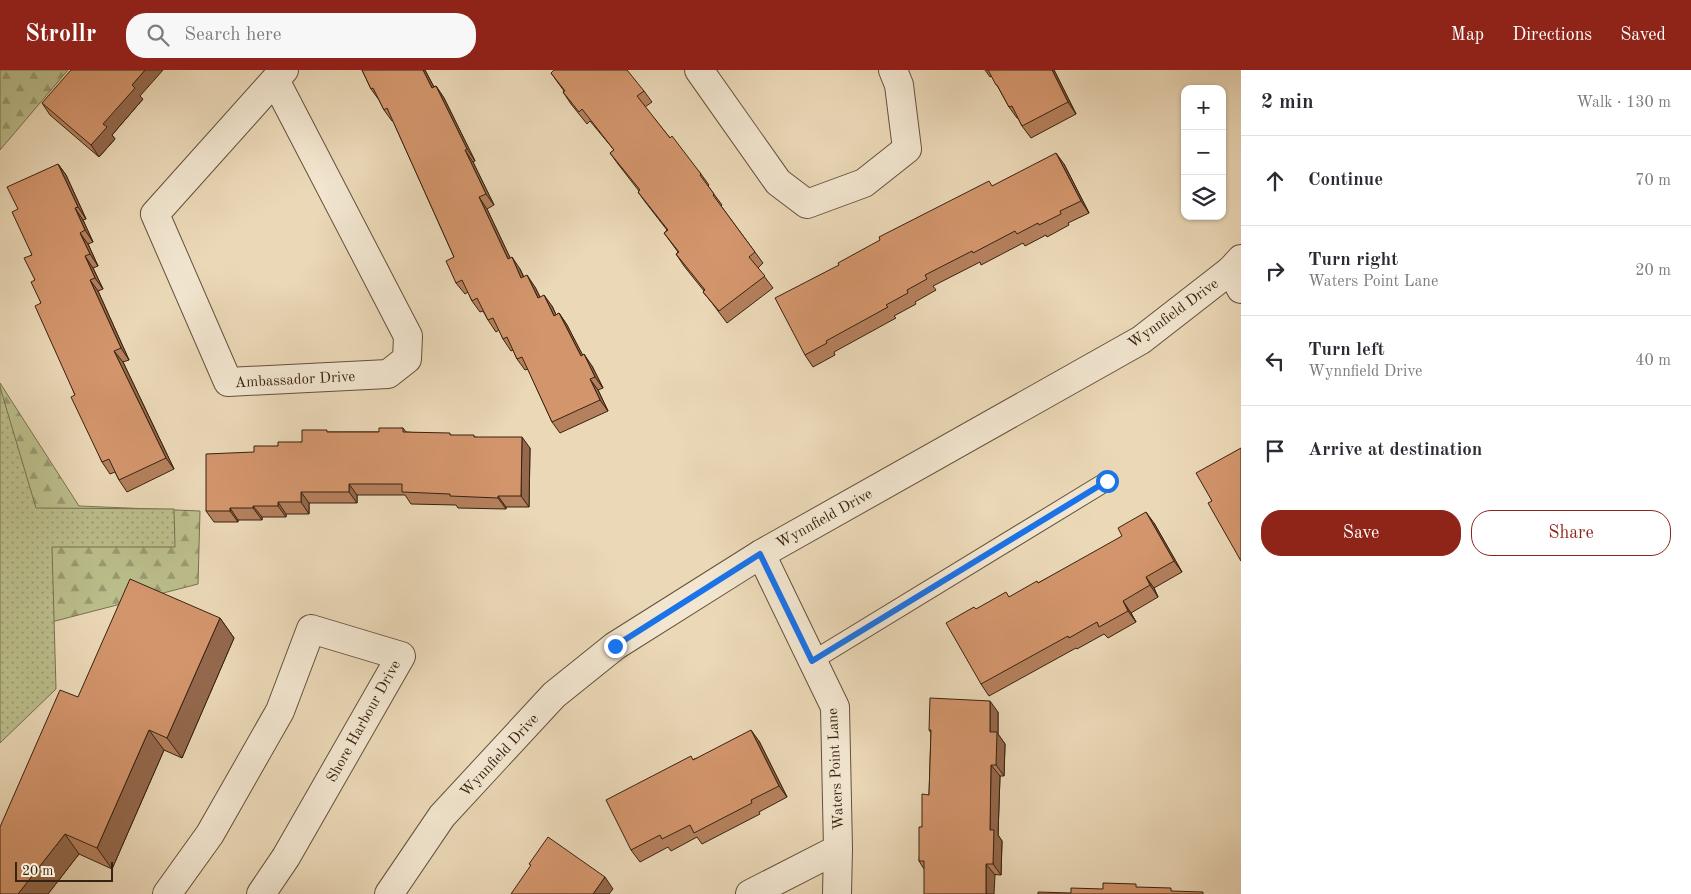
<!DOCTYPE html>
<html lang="en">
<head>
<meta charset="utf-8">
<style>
	body { margin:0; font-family:"Old Standard TT",serif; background:#f7f7f7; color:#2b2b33 }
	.controls { position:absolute; right:15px; top:15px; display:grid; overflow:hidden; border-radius:10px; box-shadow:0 1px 4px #0004 }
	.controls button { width:45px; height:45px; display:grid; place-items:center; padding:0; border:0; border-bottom:1px solid #e1e1e2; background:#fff; color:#2b2b33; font:25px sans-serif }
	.scale { position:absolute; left:15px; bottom:12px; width:98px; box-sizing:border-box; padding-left:5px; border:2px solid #382210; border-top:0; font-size:14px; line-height:18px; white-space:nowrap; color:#382210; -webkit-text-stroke:4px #f2e6d0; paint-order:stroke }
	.stop { position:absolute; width:15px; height:15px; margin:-11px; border:4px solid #1a73e8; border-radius:50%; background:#fff }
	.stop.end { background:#1a73e8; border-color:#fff; box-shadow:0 1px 5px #0008 }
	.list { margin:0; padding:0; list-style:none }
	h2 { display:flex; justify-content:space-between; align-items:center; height:65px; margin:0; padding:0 20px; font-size:21px }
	h2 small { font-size:16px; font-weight:400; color:#7c7c81 }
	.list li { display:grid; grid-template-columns:32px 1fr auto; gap:15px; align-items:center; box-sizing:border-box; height:90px; padding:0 20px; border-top:1px solid #e1e1e2 }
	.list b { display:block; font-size:19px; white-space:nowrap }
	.list p { margin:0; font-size:16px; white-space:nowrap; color:#7c7c81 }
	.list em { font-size:16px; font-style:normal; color:#7c7c81 }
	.actions { display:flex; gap:10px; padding:15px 20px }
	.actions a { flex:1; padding:11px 0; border:1px solid #8f2418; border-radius:20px; text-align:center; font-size:18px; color:#8f2418 }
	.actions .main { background:#8f2418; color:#fff }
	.icon { flex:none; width:28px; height:28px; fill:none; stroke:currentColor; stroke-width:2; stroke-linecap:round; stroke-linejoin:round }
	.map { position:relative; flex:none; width:1241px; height:824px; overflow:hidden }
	header { display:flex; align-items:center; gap:30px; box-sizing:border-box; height:70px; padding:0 25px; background:#8f2418; color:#fff }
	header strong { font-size:24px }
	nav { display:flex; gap:28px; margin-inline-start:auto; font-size:18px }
	.search { width:350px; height:45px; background:#f7f7f7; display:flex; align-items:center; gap:12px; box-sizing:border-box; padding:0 18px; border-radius:20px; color:#7c7c81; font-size:19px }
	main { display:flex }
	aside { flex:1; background:#fff }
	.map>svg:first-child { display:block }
</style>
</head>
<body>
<header>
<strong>Strollr</strong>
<div class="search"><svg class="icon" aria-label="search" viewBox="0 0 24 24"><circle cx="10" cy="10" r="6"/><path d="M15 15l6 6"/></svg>Search here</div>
<nav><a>Map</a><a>Directions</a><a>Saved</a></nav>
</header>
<main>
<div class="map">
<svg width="1241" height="824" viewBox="0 0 1241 824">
	<defs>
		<pattern id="forest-firs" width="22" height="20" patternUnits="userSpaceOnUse" patternTransform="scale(1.25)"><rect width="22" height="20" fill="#bbbe8c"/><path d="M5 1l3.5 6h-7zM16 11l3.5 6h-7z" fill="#999a71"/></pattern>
		<pattern id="park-dots" width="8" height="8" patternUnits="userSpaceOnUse" patternTransform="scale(1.25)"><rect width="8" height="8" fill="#bbbe8c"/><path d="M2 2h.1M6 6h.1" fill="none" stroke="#999a71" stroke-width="1.8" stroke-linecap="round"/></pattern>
	</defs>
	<rect width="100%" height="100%" fill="#ebd8b7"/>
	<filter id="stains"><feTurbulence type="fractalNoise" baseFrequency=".004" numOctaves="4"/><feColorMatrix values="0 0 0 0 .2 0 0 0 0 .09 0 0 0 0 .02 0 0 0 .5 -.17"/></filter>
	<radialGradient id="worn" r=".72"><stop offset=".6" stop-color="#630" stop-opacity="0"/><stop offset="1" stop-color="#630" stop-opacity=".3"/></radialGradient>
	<path fill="url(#forest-firs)" stroke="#7a704e" d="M0 0H68L0 80Z
		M0 313 79 436 200 441 198 514 5 564 0 573Z"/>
	<path fill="url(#park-dots)" stroke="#7a704e" d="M0 317 36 438 174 439 175 477H52L56 619 0 673Z"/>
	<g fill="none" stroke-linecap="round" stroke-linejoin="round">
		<defs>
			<path id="service" d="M812 591 1107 411"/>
			<path id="minor" d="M699 0 778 112 807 134 864 113 907 79 899 15 893 0
				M275 10 408 266 407 289 388 304 228 312 155 144 275 10 284 0
				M1231 200 1241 219
				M761 484 835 637 838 779 837 824
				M167 824 210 764 280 641 311 559 401 586 286 787 261 824
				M750 824 838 779"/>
			<path id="tertiary" d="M389 824 442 746 554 625 615 576 761 484 1141 270 1231 200 1241 189"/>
		</defs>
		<use href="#service" stroke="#65503a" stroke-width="20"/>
		<use href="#minor" stroke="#65503a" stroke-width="30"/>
		<use href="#tertiary" stroke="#65503a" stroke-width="30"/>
		<use href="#service" stroke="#f2e6d0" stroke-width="18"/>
		<use href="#minor" stroke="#f2e6d0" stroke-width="28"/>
		<use href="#tertiary" stroke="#f2e6d0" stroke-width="28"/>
	</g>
	<path fill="#b5805d" stroke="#382210" d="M362 0H425L434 17 436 16 444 28 475 91 473 92 494 135 487 139 510 188 520 199 524 207 535 217 540 227 552 236 556 245 559 243 567 255 582 285 592 296 603 318 598 320 608 341 560 363 552 352 528 299 525 300 517 289 513 280 511 281 503 269 499 260 496 262 488 250 483 241 480 242 472 231 468 222 465 224 456 213 454 187 393 51H392L384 40 379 30 371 19Z
		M985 0H1054L1076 44 1031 68 1022 56 1018 48H1017L1009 37 992 6 990 7Z
		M551 3 644 21 652 32 645 37 670 68 701 104 709 115 708 116 722 135 721 136 763 193 758 198 773 218 727 253 712 233 703 222 704 221 684 196 676 184 678 182 664 163 667 160 646 133 638 122 639 121 618 94 610 83 614 80 590 51 587 54 571 34 563 22 564 21Z
		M140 26 143 29 112 65 115 69 99 87 50 45 42 33Z
		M58 94 66 105 86 149 83 150 93 172 88 174 98 196 93 198 103 219 98 221 129 290 123 292 174 399 127 422 119 410 115 402 110 404 102 392 75 325 41 233 35 210 32 185 18 139Z
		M1064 94 1089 143 1068 153 1069 155 1047 167 1046 165 1025 176 1023 173 981 195 980 192 933 216 936 220 915 232 916 234 894 246 896 248 834 282 835 285 813 297 805 285 992 116Z
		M403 358 406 362 475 367 530 378 529 437H506V439L458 438 456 435 411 434 405 425H357V433H309V444H286V447H262V450H238V452H214L206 441 254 382 278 376 302 372 328 362H379Z
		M1154 453 1182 502 1154 518 1158 527 1131 543 1136 552 1108 568 1104 564 1077 579 1076 578 989 626 981 614 1010 527 1038 513Z
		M220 548 234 568 182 688 164 680 112 799 79 784 48 824H0L78 627Z
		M998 642V664L1005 674 1004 706H1000L998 765 1002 771 1001 805 924 799 919 791 922 757 929 725 931 663 929 660Z
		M759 671 787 727 759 742 760 744 702 774 697 767 671 781 668 777 640 792 631 780 694 689Z"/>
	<path fill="#94684c" stroke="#382210" d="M145 0H163L140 26 143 29 112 65 115 69 99 87 91 75 103 54 132 15Z
		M423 0H425L440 29 432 18Z
		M1052 0H1054L1076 44 1068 32Z
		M436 16 444 28 475 91 467 79Z
		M465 80 473 92 494 135 486 124Z
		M1056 83 1064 94 1089 143 1081 131Z
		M58 94 66 105 86 149 78 137Z
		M479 127 487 139 516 200 508 189Z
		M75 138 83 150 93 172 85 160Z
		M80 163 88 174 98 196 90 184Z
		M85 186 93 198 103 219 95 208Z
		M512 187 520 199 529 220 521 208Z
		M527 205 535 217 546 239 538 228Z
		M90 210 98 221 129 290 121 278Z
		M544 225 552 236 562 257 554 246Z
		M559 243 567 255 589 297 581 286Z
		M114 281 123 292 174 399 166 388Z
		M584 284 592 296 603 318 595 307Z
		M590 309 598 320 608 341 600 330Z
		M522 367 530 378 529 437 521 426Z
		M349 414 357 425V433L349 422Z
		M301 422 309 433V444L301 432Z
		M498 426 506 437V439L498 428Z
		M278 432 286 444V447L278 436Z
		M253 436 262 447V450L253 438Z
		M230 438 238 450V452L230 441Z
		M1146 442 1154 453 1182 502 1174 491Z
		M1146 507 1154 518 1158 527 1150 515Z
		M1123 531 1131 543 1136 552 1128 541Z
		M220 548 234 568 182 688 167 668Z
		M990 631 998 642V664L1005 674 1004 706 996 695 990 662Z
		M149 660 164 680 112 799 97 778Z
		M751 660 759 671 787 727 779 716Z
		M991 695 1000 706 998 765 1002 771 1001 805 993 794 990 760Z
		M65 764 79 784 48 824H18Z
		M986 794 995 805 994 824H986Z
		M605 807 613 819 609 824H593Z"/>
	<path fill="#d3956c" stroke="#382210" d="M71 0H145L132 15 135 18 103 54 107 57 91 75 42 33Z
		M362 0H423L432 18 436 16 467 79 465 80 486 124 479 127 508 189 512 187 521 208 527 205 538 228 544 225 554 246 559 243 581 286 584 284 595 307 590 309 600 330 552 352 522 287 517 289 507 267 503 269 493 248 488 250 477 228 472 231 462 210 456 213 446 191 454 187 387 38 384 40 373 18 371 19Z
		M554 0H627L644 21 637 26 670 68 672 66 701 104 700 105 714 124 713 125 755 182 749 187 765 206 719 241 703 222 705 220 676 184 679 182 664 163 668 160 638 122 640 120 610 83 614 80 582 39 579 42 563 22 565 21 551 3Z
		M988 0H1052L1068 32 1022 56 1012 36 1009 37 997 15H996Z
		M1056 83 1081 131 1060 141 1061 144 1039 155 1038 153 1017 164 1015 161 973 183 972 181 925 205 927 209 907 220 908 223 886 235 888 237 826 271 827 273 805 285 775 228 839 195 838 193 880 170 879 167 989 111 992 116Z
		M58 94 78 137 75 138 85 160 80 163 90 184 85 186 95 208 90 210 121 278 114 281 166 388 119 410 109 389 102 392 71 327 75 325 35 236 41 233 31 212 35 210 24 188 32 185 12 142 18 139 7 117Z
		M379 358H403V362L450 363V365H474V367H522L521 426H498V428L450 426V424L402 422V414H349V422H301V432H278V436H253V438H230V441H206V384L254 382V376H278V372H302V360H327V362H379Z
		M1241 378V491L1208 433 1212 431 1196 403Z
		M1146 442 1174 491 1146 507 1150 515 1123 531 1128 541 1099 557 1097 552 1069 568 1068 566 981 614 946 553 974 537 976 539 1006 522 1009 527 1037 511 1038 513 1122 466 1118 458Z
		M130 509 220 548 167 668 149 660 97 778 65 764 18 824H0V757L60 620 78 627Z
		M930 628 990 631V662H997L996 695H991L990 760H994L993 794H986V824H924V791H919V757H922V724L929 725 931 660H929Z
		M751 660 779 716 751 730 752 733 694 763 690 755 662 769 660 765 631 780 606 730 691 686 693 690Z
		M548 767 605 807 593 824H511L531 795 529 794Z
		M1103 813 1136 814V817L1171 818V821L1203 822V824H1038V822L1071 823V818L1103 819Z"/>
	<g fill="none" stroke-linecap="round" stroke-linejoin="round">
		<path stroke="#1a73e8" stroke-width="6" d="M615 576 760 484 812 591 1107 411"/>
	</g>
	<g text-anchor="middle" stroke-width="5" stroke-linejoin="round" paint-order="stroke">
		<g font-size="15" fill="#382210" stroke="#f2e6d0">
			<text transform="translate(1173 243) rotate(-36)" y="5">Wynnfield Drive</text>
			<text transform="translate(295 309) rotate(-3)" y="5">Ambassador Drive</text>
			<text transform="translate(824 448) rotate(-29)" y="5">Wynnfield Drive</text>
			<text transform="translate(363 651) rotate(-61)" y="5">Shore Harbour Drive</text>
			<text transform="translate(499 685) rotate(-47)" y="5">Wynnfield Drive</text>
			<text transform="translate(835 699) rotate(-93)" y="5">Waters Point Lane</text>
		</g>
	</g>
	<rect width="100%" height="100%" filter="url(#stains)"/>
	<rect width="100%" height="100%" fill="url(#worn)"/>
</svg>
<div class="controls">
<button>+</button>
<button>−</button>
<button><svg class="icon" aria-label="layers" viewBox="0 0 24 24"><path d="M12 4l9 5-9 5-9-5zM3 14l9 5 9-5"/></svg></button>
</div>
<div class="scale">20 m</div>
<div class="stop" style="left:1107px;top:411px"></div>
<div class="stop end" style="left:615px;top:576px"></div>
</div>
<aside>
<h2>2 min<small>Walk · 130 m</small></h2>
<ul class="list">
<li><svg class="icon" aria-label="ahead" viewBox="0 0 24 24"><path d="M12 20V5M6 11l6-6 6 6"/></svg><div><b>Continue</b></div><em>70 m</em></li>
<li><svg class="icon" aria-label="right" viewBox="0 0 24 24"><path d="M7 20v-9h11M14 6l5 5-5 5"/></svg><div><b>Turn right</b><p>Waters Point Lane</p></div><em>20 m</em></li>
<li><svg class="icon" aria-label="left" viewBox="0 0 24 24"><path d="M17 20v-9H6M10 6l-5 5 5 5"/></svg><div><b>Turn left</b><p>Wynnfield Drive</p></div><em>40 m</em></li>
<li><svg class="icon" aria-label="arrive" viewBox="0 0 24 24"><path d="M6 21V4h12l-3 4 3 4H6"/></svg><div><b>Arrive at destination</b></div></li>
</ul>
<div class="actions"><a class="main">Save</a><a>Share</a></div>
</aside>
</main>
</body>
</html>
